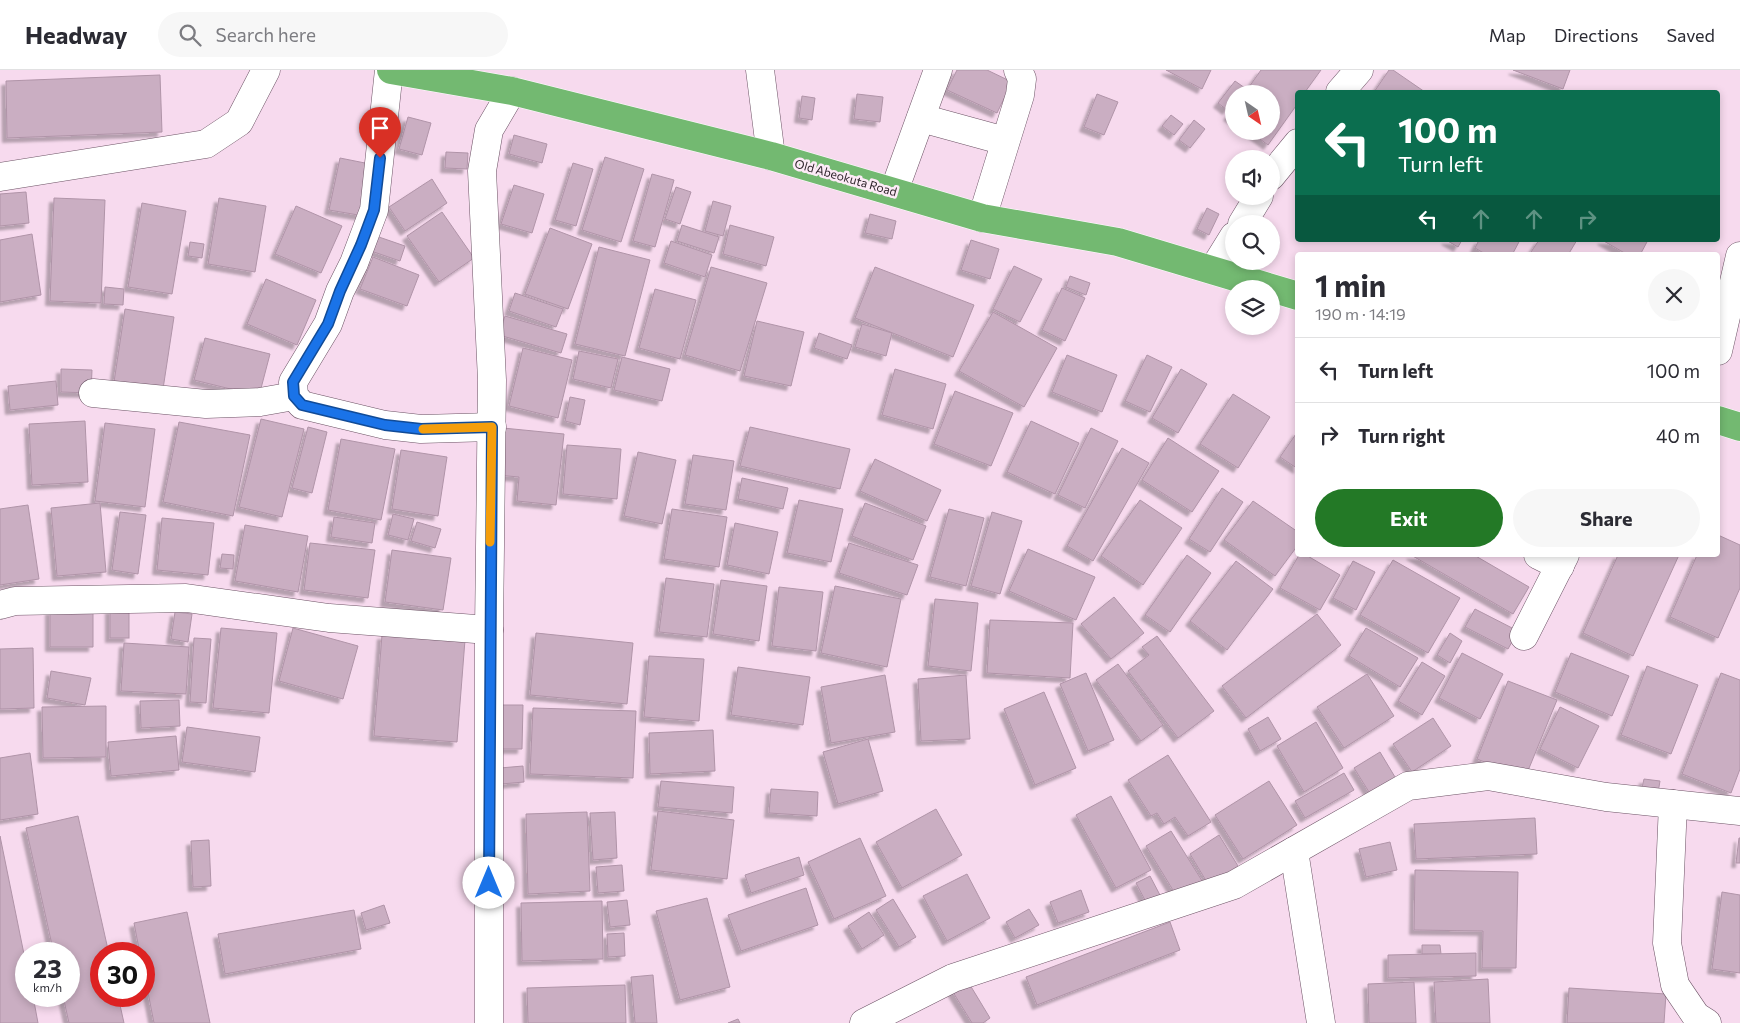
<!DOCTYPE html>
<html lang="en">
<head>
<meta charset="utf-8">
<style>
	:root { --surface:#fff; --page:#f7f7f7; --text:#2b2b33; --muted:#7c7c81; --line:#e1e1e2; --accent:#237926 }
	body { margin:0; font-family:Commissioner,sans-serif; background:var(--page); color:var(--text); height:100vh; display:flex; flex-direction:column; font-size:19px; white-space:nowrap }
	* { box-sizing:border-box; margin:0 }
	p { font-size:16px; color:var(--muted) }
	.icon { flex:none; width:28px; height:28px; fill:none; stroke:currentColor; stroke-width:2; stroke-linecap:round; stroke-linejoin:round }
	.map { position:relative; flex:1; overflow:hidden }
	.details { position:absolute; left:1295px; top:182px; width:425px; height:305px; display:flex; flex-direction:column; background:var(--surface); border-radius:5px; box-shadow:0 2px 8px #0003 }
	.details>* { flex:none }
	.top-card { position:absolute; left:1295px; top:20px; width:425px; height:152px; border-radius:5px; box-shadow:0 2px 8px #0003; background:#0b6e4f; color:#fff; overflow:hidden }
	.needle { width:32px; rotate:146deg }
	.buttons { position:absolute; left:1225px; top:15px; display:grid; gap:10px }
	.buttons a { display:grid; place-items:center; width:55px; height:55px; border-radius:50%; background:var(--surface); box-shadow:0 2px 8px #0003; font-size:25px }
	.speed { position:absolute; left:15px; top:872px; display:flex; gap:10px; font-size:25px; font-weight:700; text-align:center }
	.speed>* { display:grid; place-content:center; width:65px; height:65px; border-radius:50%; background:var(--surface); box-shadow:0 2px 8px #0003; line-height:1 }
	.speed small { font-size:12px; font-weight:400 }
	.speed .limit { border:8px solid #d22; background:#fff; color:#111 }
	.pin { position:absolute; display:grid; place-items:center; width:42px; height:42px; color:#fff; margin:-51px -21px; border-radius:50% 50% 50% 0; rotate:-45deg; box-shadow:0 0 5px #0007 }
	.pin .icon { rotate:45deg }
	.me { position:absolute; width:55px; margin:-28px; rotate:0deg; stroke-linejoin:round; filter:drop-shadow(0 0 4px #0008) }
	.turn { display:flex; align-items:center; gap:18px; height:105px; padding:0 20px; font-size:22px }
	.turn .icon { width:65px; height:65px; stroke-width:2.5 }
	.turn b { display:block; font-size:35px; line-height:42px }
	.lanes { display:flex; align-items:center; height:48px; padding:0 20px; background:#0003; justify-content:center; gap:25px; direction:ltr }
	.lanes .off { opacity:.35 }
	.round { display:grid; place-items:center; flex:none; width:52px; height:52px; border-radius:26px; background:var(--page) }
	.head { display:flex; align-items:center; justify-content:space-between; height:85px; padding:0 20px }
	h1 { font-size:30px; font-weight:700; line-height:38px }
	.cta { display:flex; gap:10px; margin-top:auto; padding:10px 20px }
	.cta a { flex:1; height:58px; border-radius:30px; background:var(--accent); color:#fff; font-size:20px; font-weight:700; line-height:58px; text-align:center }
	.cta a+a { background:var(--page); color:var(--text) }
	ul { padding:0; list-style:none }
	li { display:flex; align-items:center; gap:15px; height:65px; padding:0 20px; border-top:1px solid var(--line) }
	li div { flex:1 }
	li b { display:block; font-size:19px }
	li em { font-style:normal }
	header { display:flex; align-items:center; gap:30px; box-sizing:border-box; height:70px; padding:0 25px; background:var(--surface); border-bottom:1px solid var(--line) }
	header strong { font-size:24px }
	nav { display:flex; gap:28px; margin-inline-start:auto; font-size:18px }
	.search { width:350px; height:45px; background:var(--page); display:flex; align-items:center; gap:12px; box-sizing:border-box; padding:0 18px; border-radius:28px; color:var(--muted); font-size:19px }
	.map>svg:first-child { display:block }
</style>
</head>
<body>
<header>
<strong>Headway</strong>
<div class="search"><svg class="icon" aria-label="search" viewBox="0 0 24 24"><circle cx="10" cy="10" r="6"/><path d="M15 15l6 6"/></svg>Search here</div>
<nav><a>Map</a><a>Directions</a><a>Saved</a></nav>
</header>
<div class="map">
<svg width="1740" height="953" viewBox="0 0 1740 953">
	<defs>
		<filter id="shadow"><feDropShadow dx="-4.5" dy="4.5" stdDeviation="1" flood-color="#0004"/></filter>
	</defs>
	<rect width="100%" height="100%" fill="#f7daee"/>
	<g fill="#caaec2" stroke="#b094a8" filter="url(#shadow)">
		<polygon points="957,0 987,0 1012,12 997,43 947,20"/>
		<polygon points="1166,0 1211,0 1202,19"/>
		<polygon points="1261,0 1321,0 1305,22 1298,22 1298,33 1268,75 1249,61 1271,61 1271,24 1244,24"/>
		<polygon points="1389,0 1393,0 1425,22 1374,22"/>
		<polygon points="1513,0 1570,0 1563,19"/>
		<polygon points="160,5 162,62 7,68 6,11"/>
		<polygon points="1235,11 1245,18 1240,24 1234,24 1234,31 1227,40 1218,33"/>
		<polygon points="857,24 883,27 880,52 854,49"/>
		<polygon points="1097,24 1118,32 1104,65 1084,57"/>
		<polygon points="802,26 815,28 812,50 799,48"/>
		<polygon points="1234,38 1234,50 1228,46"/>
		<polygon points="1171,45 1183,54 1174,65 1162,56"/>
		<polygon points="408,47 431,53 422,85 399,79"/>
		<polygon points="1194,50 1205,59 1190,78 1179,70"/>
		<polygon points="514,65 547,74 542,93 509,84"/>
		<polygon points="446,82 468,83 467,99 445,98"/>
		<polygon points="605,87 644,99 621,172 582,160"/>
		<polygon points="340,88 375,95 364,146 329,140"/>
		<polygon points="573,93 593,99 576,156 555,150"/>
		<polygon points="652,104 674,110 655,177 633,171"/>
		<polygon points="432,109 447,133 405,161 389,137"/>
		<polygon points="514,115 544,124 532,163 501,154"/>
		<polygon points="676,117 691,122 680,154 665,149"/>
		<polygon points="26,122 29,153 0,156 0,124"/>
		<polygon points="54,128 105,130 101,233 50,231"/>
		<polygon points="219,128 266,136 255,202 208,194"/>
		<polygon points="713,131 731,136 723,166 705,161"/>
		<polygon points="142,133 186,141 172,224 128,217"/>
		<polygon points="296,136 342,156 321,203 275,184"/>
		<polygon points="1207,138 1219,144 1209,165 1197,159"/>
		<polygon points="442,142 474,188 439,212 407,166"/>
		<polygon points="870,144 896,151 892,169 865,163"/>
		<polygon points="682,155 719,167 714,183 677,171"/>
		<polygon points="730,155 774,167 766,196 723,184"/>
		<polygon points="550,158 592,174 568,239 525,224"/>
		<polygon points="32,164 41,225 0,232 0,170"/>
		<polygon points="376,166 405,176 400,191 371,181"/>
		<polygon points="971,170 999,179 990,209 961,200"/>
		<polygon points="1446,170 1462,170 1458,177"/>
		<polygon points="1479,170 1520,170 1512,185 1487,185 1475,178"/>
		<polygon points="1539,170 1577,170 1568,185 1529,185"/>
		<polygon points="1602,170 1648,170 1640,185 1628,185"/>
		<polygon points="671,171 712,185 705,207 664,193"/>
		<polygon points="190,172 204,174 202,188 188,186"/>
		<polygon points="599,177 650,190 625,286 575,274"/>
		<polygon points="373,187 419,205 407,236 360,219"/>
		<polygon points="1014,196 1042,209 1020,252 993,239"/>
		<polygon points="711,197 767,213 740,301 685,285"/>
		<polygon points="875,197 974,235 953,287 855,248"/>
		<polygon points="1070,206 1090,213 1086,225 1066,217"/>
		<polygon points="266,209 316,230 297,275 247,254"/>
		<polygon points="105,217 124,219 123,235 104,234"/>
		<polygon points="1062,218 1085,228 1065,271 1042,260"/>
		<polygon points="655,219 696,230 680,289 639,278"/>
		<polygon points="515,223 563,239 556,257 509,241"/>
		<polygon points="125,239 174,247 163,319 114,312"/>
		<polygon points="993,242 1057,278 1024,337 959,301"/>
		<polygon points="505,246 567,264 561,283 499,265"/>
		<polygon points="757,251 804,262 791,316 744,306"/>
		<polygon points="862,254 892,263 886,286 855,277"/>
		<polygon points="819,263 852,275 847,289 814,278"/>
		<polygon points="205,268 270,284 259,326 194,310"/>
		<polygon points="523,278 572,290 558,348 509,336"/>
		<polygon points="579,281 618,289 611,318 573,309"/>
		<polygon points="1067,285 1117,305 1102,342 1052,322"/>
		<polygon points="1147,285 1172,297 1150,342 1125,331"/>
		<polygon points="622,287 670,299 662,331 614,320"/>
		<polygon points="61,299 92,300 91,323 61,322"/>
		<polygon points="895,299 946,314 933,359 882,345"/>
		<polygon points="1181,299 1207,314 1178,363 1152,348"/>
		<polygon points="56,311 58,335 10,340 8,316"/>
		<polygon points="955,321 1013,343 991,396 934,374"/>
		<polygon points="1233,324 1270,347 1238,398 1200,374"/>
		<polygon points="570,327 585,330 580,355 565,351"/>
		<polygon points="261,349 304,359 282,447 239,437"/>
		<polygon points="85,351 88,412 32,415 29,354"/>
		<polygon points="1031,351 1079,373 1055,424 1007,402"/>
		<polygon points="179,352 250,365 233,446 163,432"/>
		<polygon points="105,353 155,359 145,437 95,431"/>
		<polygon points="308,357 327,362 312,423 292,418"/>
		<polygon points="750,357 850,379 840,419 740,396"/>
		<polygon points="503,358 564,364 556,435 517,431 519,407 497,405"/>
		<polygon points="1091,358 1118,371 1085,438 1058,425"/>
		<polygon points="1298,361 1298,399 1280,387"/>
		<polygon points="1168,368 1219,401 1192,442 1142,410"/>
		<polygon points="341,369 395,379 381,450 328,440"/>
		<polygon points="567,375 621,379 617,429 563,424"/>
		<polygon points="1122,378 1149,393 1093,491 1067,476"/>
		<polygon points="401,380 447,387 438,446 392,439"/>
		<polygon points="638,382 676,390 662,454 624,446"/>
		<polygon points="693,385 734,391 726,440 685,434"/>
		<polygon points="875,389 941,420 927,451 860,421"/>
		<polygon points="742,408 788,418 783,439 738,429"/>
		<polygon points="1222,418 1243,432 1210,482 1189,469"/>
		<polygon points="799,430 843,439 831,492 787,483"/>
		<polygon points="1140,430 1182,458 1143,515 1101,486"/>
		<polygon points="1253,431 1298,462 1298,475 1275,506 1224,470"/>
		<polygon points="100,433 106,502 57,506 51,438"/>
		<polygon points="865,433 926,456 913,490 852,466"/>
		<polygon points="28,435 39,509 0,515 0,439"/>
		<polygon points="672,439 727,447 719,497 664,489"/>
		<polygon points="949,439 984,448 966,516 930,507"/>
		<polygon points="120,442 146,445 138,504 112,500"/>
		<polygon points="992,442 1022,451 1000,524 971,516"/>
		<polygon points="393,444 414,449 408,470 388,465"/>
		<polygon points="334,447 375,453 372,473 331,467"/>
		<polygon points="162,448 214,453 208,505 157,500"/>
		<polygon points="417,452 441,459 435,478 411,471"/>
		<polygon points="735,453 778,462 769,504 727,495"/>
		<polygon points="245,455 308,466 298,522 235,511"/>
		<polygon points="1718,465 1740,475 1740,518 1718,568 1670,547 1697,485 1718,485"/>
		<polygon points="310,473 375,480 368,528 304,520"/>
		<polygon points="849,473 918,495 907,525 839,503"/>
		<polygon points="1028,479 1095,507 1076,550 1009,521"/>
		<polygon points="392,480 451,488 443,540 385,532"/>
		<polygon points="222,484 234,485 233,499 220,498"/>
		<polygon points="1187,485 1211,503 1170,562 1145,545"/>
		<polygon points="1299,485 1306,485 1340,505 1320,540 1280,518"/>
		<polygon points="1411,485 1474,485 1529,517 1513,544"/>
		<polygon points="1618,485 1679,485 1633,586 1583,563"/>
		<polygon points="1393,490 1460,528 1428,583 1360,545"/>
		<polygon points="1236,491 1273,519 1227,580 1190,551"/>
		<polygon points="1353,491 1375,502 1356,540 1333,528"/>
		<polygon points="666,508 714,514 707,567 659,562"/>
		<polygon points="721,510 767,516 759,571 713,564"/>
		<polygon points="835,516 901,529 887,597 821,583"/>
		<polygon points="779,517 823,522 816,581 772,576"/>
		<polygon points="1114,527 1144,563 1111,589 1081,554"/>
		<polygon points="935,529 978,533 971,601 928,596"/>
		<rect x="110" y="539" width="19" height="29"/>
		<polygon points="1475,539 1518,561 1508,579 1465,557"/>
		<polygon points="50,540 93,541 93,577 50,577"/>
		<polygon points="175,542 192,544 188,572 171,569"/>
		<polygon points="1317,544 1341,575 1246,648 1222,616"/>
		<polygon points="990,550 1073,553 1070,608 987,603"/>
		<polygon points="221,558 277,563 269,643 213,638"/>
		<polygon points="293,558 358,576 343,629 279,611"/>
		<polygon points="1366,558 1418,588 1400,617 1349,586"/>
		<polygon points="536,563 633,573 627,634 530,625"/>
		<polygon points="1450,563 1462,571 1450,593 1437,585"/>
		<polygon points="382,565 465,570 457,672 374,666"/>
		<polygon points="1157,566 1214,641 1178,668 1128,601 1149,585 1142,577"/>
		<polygon points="194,568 211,569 206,633 190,632"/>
		<polygon points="124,573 189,577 186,624 121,621"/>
		<polygon points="33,578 34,638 0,639 0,579"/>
		<polygon points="1462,583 1503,604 1480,649 1439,628"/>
		<polygon points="1571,583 1629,606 1612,646 1555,622"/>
		<polygon points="649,586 704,589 699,651 644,647"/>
		<polygon points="1422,592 1445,606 1422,645 1398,631"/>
		<polygon points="1118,594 1163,655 1141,671 1096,610"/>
		<polygon points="1647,596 1698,615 1671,684 1621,665"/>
		<polygon points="738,597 810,607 803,655 731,645"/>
		<polygon points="51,601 91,608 85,635 47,628"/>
		<polygon points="1086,603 1114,670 1088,681 1060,614"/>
		<polygon points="1721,603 1740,610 1740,699 1731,723 1682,704"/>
		<polygon points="1367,604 1394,646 1344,678 1317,637"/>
		<polygon points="885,605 895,662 831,673 821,617"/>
		<polygon points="966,605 970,669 921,671 918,609"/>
		<polygon points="1508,611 1557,630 1525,708 1477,689"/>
		<polygon points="1044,622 1076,698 1035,715 1004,639"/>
		<polygon points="179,630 180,656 141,658 140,631"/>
		<polygon points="501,635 523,635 522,679 501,679"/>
		<polygon points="106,636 106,687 43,688 42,637"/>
		<polygon points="1560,637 1599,656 1578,698 1540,679"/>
		<polygon points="533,638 636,641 633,708 530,704"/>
		<polygon points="1268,647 1281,669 1260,681 1248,659"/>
		<polygon points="1433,648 1451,676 1412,702 1393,674"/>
		<polygon points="1316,652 1343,698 1304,722 1277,676"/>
		<polygon points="187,657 260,667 255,702 182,692"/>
		<polygon points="713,660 715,701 650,704 649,663"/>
		<polygon points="176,666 179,700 111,706 108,672"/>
		<polygon points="868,669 883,721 838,734 823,682"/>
		<polygon points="1380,682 1395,707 1369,722 1354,698"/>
		<polygon points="30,683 38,744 0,750 0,688"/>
		<polygon points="1168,685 1211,752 1188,766 1175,747 1164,754 1157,743 1151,746 1128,710"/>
		<polygon points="523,696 524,712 501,714 500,698"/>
		<polygon points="1344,703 1354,720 1305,748 1295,731"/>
		<polygon points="1644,709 1660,711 1657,729 1640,726"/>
		<polygon points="661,711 734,717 732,743 658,737"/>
		<polygon points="1269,711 1297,755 1243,789 1215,745"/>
		<polygon points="771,719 818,722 817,746 769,743"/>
		<polygon points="1111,726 1151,800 1116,818 1076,745"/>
		<polygon points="936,739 962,785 902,818 876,772"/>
		<polygon points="658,741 734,750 727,809 651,800"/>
		<polygon points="587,742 590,821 528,824 526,744"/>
		<polygon points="615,742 617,788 593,790 590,743"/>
		<polygon points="78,746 109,884 101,884 101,926 118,926 124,953 69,953 63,926 69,926 69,884 54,884 26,758"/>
		<polygon points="1535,748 1537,784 1416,789 1414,754"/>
		<polygon points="1171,761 1204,814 1179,830 1146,776"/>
		<polygon points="1219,765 1238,796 1208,814 1190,784"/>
		<polygon points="0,766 26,894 26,926 33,926 38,953 0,953"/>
		<polygon points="860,768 886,826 834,849 808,792"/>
		<polygon points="1739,768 1740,768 1740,793 1736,793"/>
		<polygon points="209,770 211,816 193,817 191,771"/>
		<polygon points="1390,772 1397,800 1366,807 1359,779"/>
		<polygon points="799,787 804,805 751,823 745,805"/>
		<polygon points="622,795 624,821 598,823 596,797"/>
		<polygon points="1415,800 1518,802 1516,898 1482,898 1483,861 1414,860"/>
		<polygon points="967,804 990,848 947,871 923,826"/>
		<polygon points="1150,806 1161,827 1147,834 1136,813"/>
		<polygon points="806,818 818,855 741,881 728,845"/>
		<polygon points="1081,820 1089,842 1058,853 1050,832"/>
		<polygon points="1722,822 1740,825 1740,903 1712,899"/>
		<polygon points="707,828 730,917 680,930 656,841"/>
		<polygon points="893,829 916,867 899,877 876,840"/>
		<polygon points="627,830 630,855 610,857 607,832"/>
		<polygon points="602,831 603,889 522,891 521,833"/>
		<polygon points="384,835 390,853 366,860 361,843"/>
		<polygon points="1029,839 1039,855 1015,868 1006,852"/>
		<polygon points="354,840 361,879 225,904 218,864"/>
		<polygon points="187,842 210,953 154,953 144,902 144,884 140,884 134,853"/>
		<polygon points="869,842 884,865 862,879 848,856"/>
		<polygon points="1170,852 1180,880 1037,935 1026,907"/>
		<polygon points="624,863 625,886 608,887 607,864"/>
		<polygon points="1422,875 1440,875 1441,884 1422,884"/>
		<polygon points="1476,883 1476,906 1388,908 1388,885"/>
		<polygon points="653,905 657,953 635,953 631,907"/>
		<polygon points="1488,909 1490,953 1436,953 1434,912"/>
		<polygon points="967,910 990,948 983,953 972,953 951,919"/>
		<polygon points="1414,912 1416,953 1369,953 1368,914"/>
		<polygon points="625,915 626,953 528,953 527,918"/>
		<polygon points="1569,918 1666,924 1664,953 1567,953"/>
		<polygon points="738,949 740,953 728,953"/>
	</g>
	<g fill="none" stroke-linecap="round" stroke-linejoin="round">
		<g stroke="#6c5365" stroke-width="29">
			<g id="minor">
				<polyline points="389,0 374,140 354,193 340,221 328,254 293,312 294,326 302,335 385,355 421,359 492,357"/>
				<polyline points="760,0 771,86"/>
				<polyline points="1340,22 1359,0"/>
				<polyline points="921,48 1005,71"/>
				<polyline points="1271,106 1298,73"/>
				<polyline points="0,107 206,74 239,52 266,0"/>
				<polyline points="894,121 938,0"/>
				<polyline points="982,148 1020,25 1022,9 1018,0"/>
				<polyline points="1242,154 1259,126"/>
				<polyline points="1213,200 1234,166"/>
				<polyline points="1718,281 1740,186"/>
				<polyline points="93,323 206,334 260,332 294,326"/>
				<polyline points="1538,485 1560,496"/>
				<polyline points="0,535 15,531 186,528 329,548 489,560"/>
				<polyline points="1524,566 1565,485"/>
				<polyline points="1673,734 1667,873 1675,915 1696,946 1707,953"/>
				<polyline points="1294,781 1321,953"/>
				<polyline points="489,953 489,560 492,310 482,101 489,60 512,21"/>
				<polyline points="864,953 953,908 1234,815 1408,716 1488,706 1606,727 1740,741"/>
			</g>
		</g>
		<g stroke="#fff" stroke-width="29">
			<g id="highway">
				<polyline points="391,0 512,21 771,86 982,148 1118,172 1298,226"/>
				<polyline points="1718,350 1740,357"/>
			</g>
		</g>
		<use href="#minor" stroke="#fff" stroke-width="28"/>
		<use href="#highway" stroke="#73b971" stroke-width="28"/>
	</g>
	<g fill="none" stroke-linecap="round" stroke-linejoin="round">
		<g stroke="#114b97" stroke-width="12">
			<polyline id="route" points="380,88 374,140 361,175 340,221 328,254 293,312 294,326 302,335 385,355 421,359 492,357 489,813"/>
		</g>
		<use href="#route" stroke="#1a73e8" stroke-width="9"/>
		<polyline stroke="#f59e0b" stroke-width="9" points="423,359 492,357 490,472"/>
	</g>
	<g text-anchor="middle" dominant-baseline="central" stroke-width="5" stroke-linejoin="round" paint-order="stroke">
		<g font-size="12" fill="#2f252c" stroke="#fdebf7">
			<text transform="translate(846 107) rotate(16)">Old Abeokuta Road</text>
		</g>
	</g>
</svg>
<div class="buttons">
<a><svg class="needle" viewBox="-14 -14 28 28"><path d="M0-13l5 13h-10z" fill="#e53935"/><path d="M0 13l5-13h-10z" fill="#7c7c81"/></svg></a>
<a><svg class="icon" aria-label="sound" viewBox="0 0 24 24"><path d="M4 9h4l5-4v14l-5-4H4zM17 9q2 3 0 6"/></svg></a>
<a><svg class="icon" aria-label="search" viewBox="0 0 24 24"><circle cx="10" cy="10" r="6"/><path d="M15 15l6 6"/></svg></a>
<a><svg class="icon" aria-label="layers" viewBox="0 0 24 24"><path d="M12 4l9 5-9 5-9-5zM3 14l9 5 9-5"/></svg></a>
</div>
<div class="speed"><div>23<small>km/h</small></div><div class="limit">30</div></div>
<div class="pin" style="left:380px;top:88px;background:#d93025"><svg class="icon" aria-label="arrive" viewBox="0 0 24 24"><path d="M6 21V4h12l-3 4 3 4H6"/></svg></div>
<svg class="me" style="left:489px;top:813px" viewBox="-20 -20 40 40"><circle r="19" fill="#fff"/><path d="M0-13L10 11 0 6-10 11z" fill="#1a73e8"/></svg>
<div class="top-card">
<div class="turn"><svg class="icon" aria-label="left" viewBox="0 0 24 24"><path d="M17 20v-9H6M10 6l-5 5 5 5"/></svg><div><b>100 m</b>Turn left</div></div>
<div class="lanes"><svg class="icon" aria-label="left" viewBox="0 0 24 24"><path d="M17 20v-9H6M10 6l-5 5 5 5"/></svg><svg class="icon off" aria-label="ahead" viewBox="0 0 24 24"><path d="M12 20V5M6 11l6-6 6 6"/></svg><svg class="icon off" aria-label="ahead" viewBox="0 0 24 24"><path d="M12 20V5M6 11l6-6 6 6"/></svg><svg class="icon off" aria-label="right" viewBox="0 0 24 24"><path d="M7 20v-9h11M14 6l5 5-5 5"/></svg></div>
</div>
<section class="details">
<div class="head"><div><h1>1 min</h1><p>190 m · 14:19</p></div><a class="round"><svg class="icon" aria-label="close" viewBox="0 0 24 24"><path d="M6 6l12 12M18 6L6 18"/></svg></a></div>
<ul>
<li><svg class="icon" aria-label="left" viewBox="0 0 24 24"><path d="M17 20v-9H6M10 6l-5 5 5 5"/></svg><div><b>Turn left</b></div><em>100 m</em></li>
<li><svg class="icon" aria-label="right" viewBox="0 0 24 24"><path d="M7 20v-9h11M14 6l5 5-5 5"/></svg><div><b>Turn right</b></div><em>40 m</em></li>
</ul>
<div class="cta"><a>Exit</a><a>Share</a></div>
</section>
</div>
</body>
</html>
